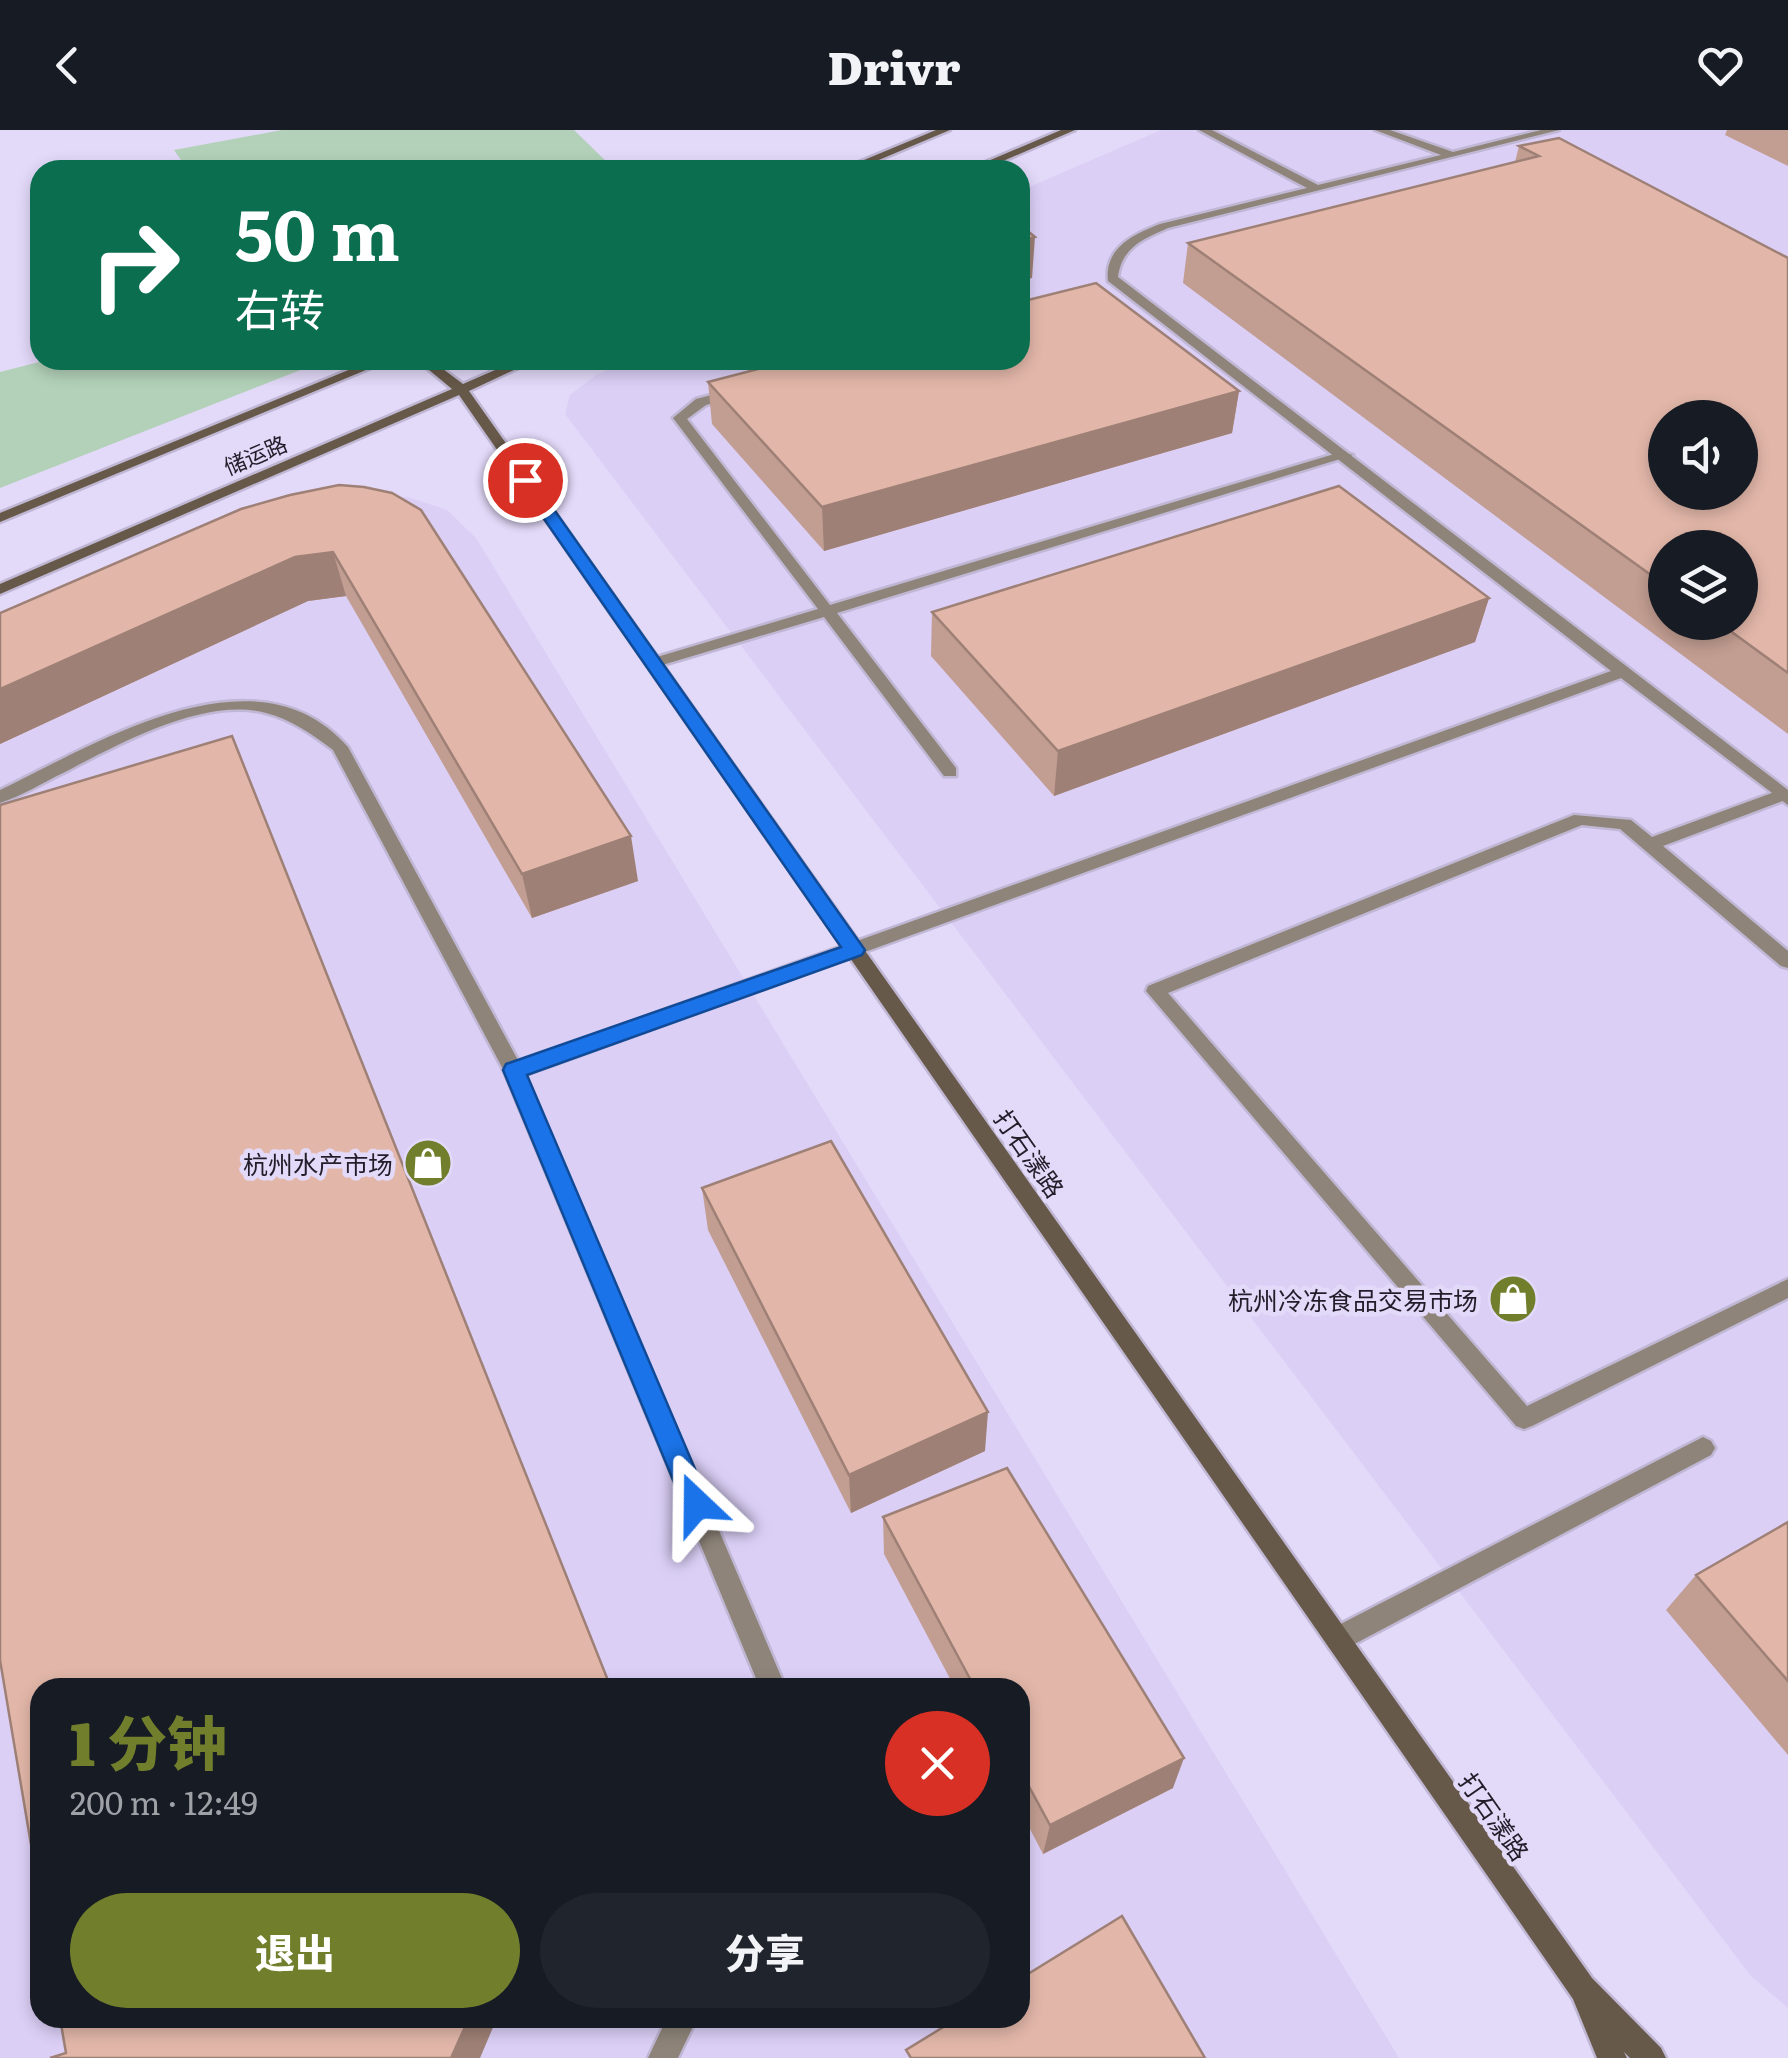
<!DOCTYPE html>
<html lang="zh">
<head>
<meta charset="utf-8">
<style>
	:root { --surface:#171b24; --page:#20242c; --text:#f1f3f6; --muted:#9ea1a6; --accent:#717f2d }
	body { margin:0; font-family:Literata,"Noto Sans SC",serif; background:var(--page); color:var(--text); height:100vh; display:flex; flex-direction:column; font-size:38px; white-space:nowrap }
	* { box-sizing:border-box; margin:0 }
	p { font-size:32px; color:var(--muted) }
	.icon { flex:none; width:55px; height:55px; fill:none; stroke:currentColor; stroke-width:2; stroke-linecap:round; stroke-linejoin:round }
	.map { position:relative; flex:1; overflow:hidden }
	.panel { position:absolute; left:30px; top:1548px; width:1000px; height:350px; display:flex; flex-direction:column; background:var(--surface); border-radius:30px; box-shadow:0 5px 15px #0003 }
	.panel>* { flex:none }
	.banner { position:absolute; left:30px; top:30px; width:1000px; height:210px; border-radius:30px; box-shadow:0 5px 15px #0003; background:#0b6e4f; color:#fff; overflow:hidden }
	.tools { position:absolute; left:1648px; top:270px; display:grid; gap:20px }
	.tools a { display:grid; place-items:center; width:110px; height:110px; border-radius:50%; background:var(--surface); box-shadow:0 5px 15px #0003; font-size:50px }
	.pin { position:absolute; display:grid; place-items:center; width:85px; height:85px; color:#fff; margin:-42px; border:5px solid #fff; border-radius:50%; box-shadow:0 2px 10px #0007 }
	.me { position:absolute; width:110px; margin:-55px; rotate:337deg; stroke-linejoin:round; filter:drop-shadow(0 0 8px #0008) }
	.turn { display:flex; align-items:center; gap:35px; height:210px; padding:0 40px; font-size:45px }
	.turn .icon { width:130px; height:130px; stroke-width:2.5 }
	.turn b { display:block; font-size:70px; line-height:85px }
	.round { display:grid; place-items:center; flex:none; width:105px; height:105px; border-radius:52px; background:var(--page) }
	.overview { display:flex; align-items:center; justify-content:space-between; height:170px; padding:0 40px }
	h1 { font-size:60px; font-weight:800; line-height:75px; color:var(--accent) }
	.cta { display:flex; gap:20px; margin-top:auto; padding:20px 40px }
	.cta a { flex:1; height:115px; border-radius:60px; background:var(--accent); color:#fff; font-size:40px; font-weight:800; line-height:115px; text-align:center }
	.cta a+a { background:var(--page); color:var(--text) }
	header { display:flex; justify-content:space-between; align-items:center; height:130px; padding:0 40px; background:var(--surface); font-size:45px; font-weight:800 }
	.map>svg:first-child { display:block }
</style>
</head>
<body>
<header><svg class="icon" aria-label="back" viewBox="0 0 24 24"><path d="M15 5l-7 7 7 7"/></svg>Drivr<svg class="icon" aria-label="heart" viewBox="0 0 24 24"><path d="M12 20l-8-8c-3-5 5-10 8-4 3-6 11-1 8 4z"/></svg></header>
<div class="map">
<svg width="1788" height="1928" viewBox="0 0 1788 1928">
	<rect width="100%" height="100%" fill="#e3d9f9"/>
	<g fill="#dbcff6" fill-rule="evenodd">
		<path d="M1161,0H1788V1878L1751,1846L565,284L570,265L596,245L630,230H1020V61ZM1665,288H1740V362H1665ZM1665,418H1740V492H1665Z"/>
		<path d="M358,367H408L447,380L476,408L1399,1928H0V508ZM40,1558H1020V1888H40Z"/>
	</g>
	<g fill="#b3d1b9">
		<polygon points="282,0 574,0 615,40 188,40 174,20"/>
		<polygon points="47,230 326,230 0,358 0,242"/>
	</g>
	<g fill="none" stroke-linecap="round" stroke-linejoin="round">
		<g stroke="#c0b7d4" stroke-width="5">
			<g id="lane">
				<polygon points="735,259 742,263 740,266 706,275 687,289 830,475 1341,322 1353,325 837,483 956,638 956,646 944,646 824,487 659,536 653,538 645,533 647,530 818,479 673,288 696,269"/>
				<polygon points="1783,659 1788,661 1788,669 1663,716 1788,821 1788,838 1781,836 1620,699 1582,695 1168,863 1527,1276 1788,1149 1788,1168 1532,1296 1524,1299 1516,1296 1146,861 1148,856 1574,685 1631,690 1652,707"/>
				<polygon points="1703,1307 1711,1311 1715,1318 1711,1325 1347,1518 1338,1521 1329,1518 1325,1509 1329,1500"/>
			</g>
		</g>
		<g stroke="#c0b7d4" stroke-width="5">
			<g id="street">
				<path d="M1199,0H1212L1318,55L1441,25L1375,0H1390L1453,22L1541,0H1559L1168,98C1143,109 1122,117 1118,147L1788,660V675L1621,548L525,945L786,1558H760L504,941L333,620C313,605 291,589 266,583C204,566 117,615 63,643C42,653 22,666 0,673V660C96,614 256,512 348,617L519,932L1611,541L1108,151C1104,118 1134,104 1160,94L1307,58Z"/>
				<polygon points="667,1888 697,1888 678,1928 648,1928"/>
			</g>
		</g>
		<g stroke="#c0b7d4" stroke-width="5">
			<g id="secondary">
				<polygon points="936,0 950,0 855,40 840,40"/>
				<polygon points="1061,0 1075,0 982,40 967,40"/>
				<polygon points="373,230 390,230 0,392 0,383"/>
				<polygon points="417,230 431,230 463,254 518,230 535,230 469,261 1592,1848 1661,1918 1666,1928 1630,1928 1624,1922 1627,1928 1597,1928 1573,1869 459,265 0,464 0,454 452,259"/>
			</g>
		</g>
		<use href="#lane" fill="#8e8479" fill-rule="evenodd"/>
		<use href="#street" fill="#8e8479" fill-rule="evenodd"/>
		<use href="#secondary" fill="#675949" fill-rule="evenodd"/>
	</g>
	<g fill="#c29d91" fill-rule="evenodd">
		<polygon points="1727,0 1788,0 1788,36 1725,5"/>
		<path d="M1519,16L1788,128V604L1183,153L1188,113L1515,32ZM1665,418L1740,492H1665Z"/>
		<polygon points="708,252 1239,261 1232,303 824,421 712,294"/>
		<polygon points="290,365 638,751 532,788 346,466 308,471 0,614 0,483"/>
		<polygon points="1489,468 1475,512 1054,666 931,526 932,482"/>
		<polygon points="702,1058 985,1321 851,1383 708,1100"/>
		<polygon points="883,1387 1173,1658 1043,1724 1020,1680 1020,1558 955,1558 884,1424"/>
		<polygon points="1788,1392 1788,1625 1666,1480 1696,1445"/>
	</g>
	<g fill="#9e8076">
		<polygon points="1035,107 1032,148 1020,151 1020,111"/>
		<polygon points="1239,261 1232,303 824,421 822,377"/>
		<polygon points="333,422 346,466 308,471 0,614 0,559 295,427"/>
		<polygon points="1489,468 1475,512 1054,666 1058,621"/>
		<polygon points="631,706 638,751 532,788 522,744"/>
		<polygon points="988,1282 985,1321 851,1383 849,1345"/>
		<polygon points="1184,1628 1173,1658 1043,1724 1050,1695"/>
		<polygon points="469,1888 497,1888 480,1928 451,1928"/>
	</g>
	<g fill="#e2b7a9" stroke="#9e8076" stroke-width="2.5" fill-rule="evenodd">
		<path d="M1559,8L1788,128V543L1718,492H1740V418H1665V455L1188,113L1539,26L1519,16ZM1665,288H1740V362H1665Z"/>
		<polygon points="1020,95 1035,107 1020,111"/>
		<polygon points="1096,153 1239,261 822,377 708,252 793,230 1020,230 1020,172"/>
		<polygon points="339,355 364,357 392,363 421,380 631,706 522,744 333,422 295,427 0,559 0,483 241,379 290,365"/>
		<polygon points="1339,356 1489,468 1058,621 932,482"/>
		<polygon points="232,606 611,1558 40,1558 40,1768 0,1530 0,675"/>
		<polygon points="831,1011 988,1282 849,1345 702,1058"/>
		<polygon points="1007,1338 1184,1628 1050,1695 1020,1640 1020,1558 975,1558 883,1387"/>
		<polygon points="1788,1392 1788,1551 1696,1445"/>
		<polygon points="1122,1786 1205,1928 911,1928 906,1920 958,1888 1020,1888 1020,1849"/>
		<polygon points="60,1888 469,1888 451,1928 50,1928 66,1923"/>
	</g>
	<polygon fill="#1a73e8" stroke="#114b97" stroke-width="2.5" points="519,347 531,347 865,820 862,825 527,945 710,1374 706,1383 697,1386 687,1383 683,1374 503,940 506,934 841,817 517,350"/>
	<defs>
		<g id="shop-disc" transform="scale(2.5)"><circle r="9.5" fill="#717f2d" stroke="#e3d9f9"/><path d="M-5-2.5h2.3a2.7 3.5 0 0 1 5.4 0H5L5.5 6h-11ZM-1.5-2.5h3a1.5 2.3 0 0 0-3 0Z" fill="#fff"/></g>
	</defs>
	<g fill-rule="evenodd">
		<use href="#shop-disc" x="428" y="1033"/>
		<use href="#shop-disc" x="1513" y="1169"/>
	</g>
	<g text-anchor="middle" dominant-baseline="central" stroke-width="9" stroke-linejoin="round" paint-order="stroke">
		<g font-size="22" fill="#211d29" stroke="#e3d9f9">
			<text transform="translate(255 324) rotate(-23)">储运路</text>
		</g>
		<g font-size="25" fill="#211d29" stroke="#e3d9f9">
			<text transform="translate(1030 1023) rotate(55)">打石漾路</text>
			<text transform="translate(1495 1686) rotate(55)">打石漾路</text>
		</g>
		<g font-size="25" fill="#211d29" stroke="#e3d9f9" text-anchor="end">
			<text x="393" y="1033">杭州水产市场</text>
			<text x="1478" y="1169">杭州冷冻食品交易市场</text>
		</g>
	</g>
</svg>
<div class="tools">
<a><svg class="icon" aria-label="sound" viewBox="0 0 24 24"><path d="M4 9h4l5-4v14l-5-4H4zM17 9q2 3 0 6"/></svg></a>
<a><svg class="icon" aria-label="layers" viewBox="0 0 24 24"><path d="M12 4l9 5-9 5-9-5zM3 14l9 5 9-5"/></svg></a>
</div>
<div class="pin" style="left:525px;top:350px;background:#d93025"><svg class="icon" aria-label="arrive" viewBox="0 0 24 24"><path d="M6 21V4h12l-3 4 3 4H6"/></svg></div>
<svg class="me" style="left:697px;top:1374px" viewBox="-20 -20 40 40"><path d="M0-17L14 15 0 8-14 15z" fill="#1a73e8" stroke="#fff" stroke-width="4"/></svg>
<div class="banner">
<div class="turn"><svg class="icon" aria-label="right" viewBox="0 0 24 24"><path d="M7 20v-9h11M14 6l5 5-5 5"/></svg><div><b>50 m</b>右转</div></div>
</div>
<section class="panel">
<div class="overview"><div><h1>1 分钟</h1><p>200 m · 12:49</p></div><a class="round" style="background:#d93025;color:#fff"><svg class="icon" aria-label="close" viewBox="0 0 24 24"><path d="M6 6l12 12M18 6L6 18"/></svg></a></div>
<div class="cta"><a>退出</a><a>分享</a></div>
</section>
</div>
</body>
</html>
